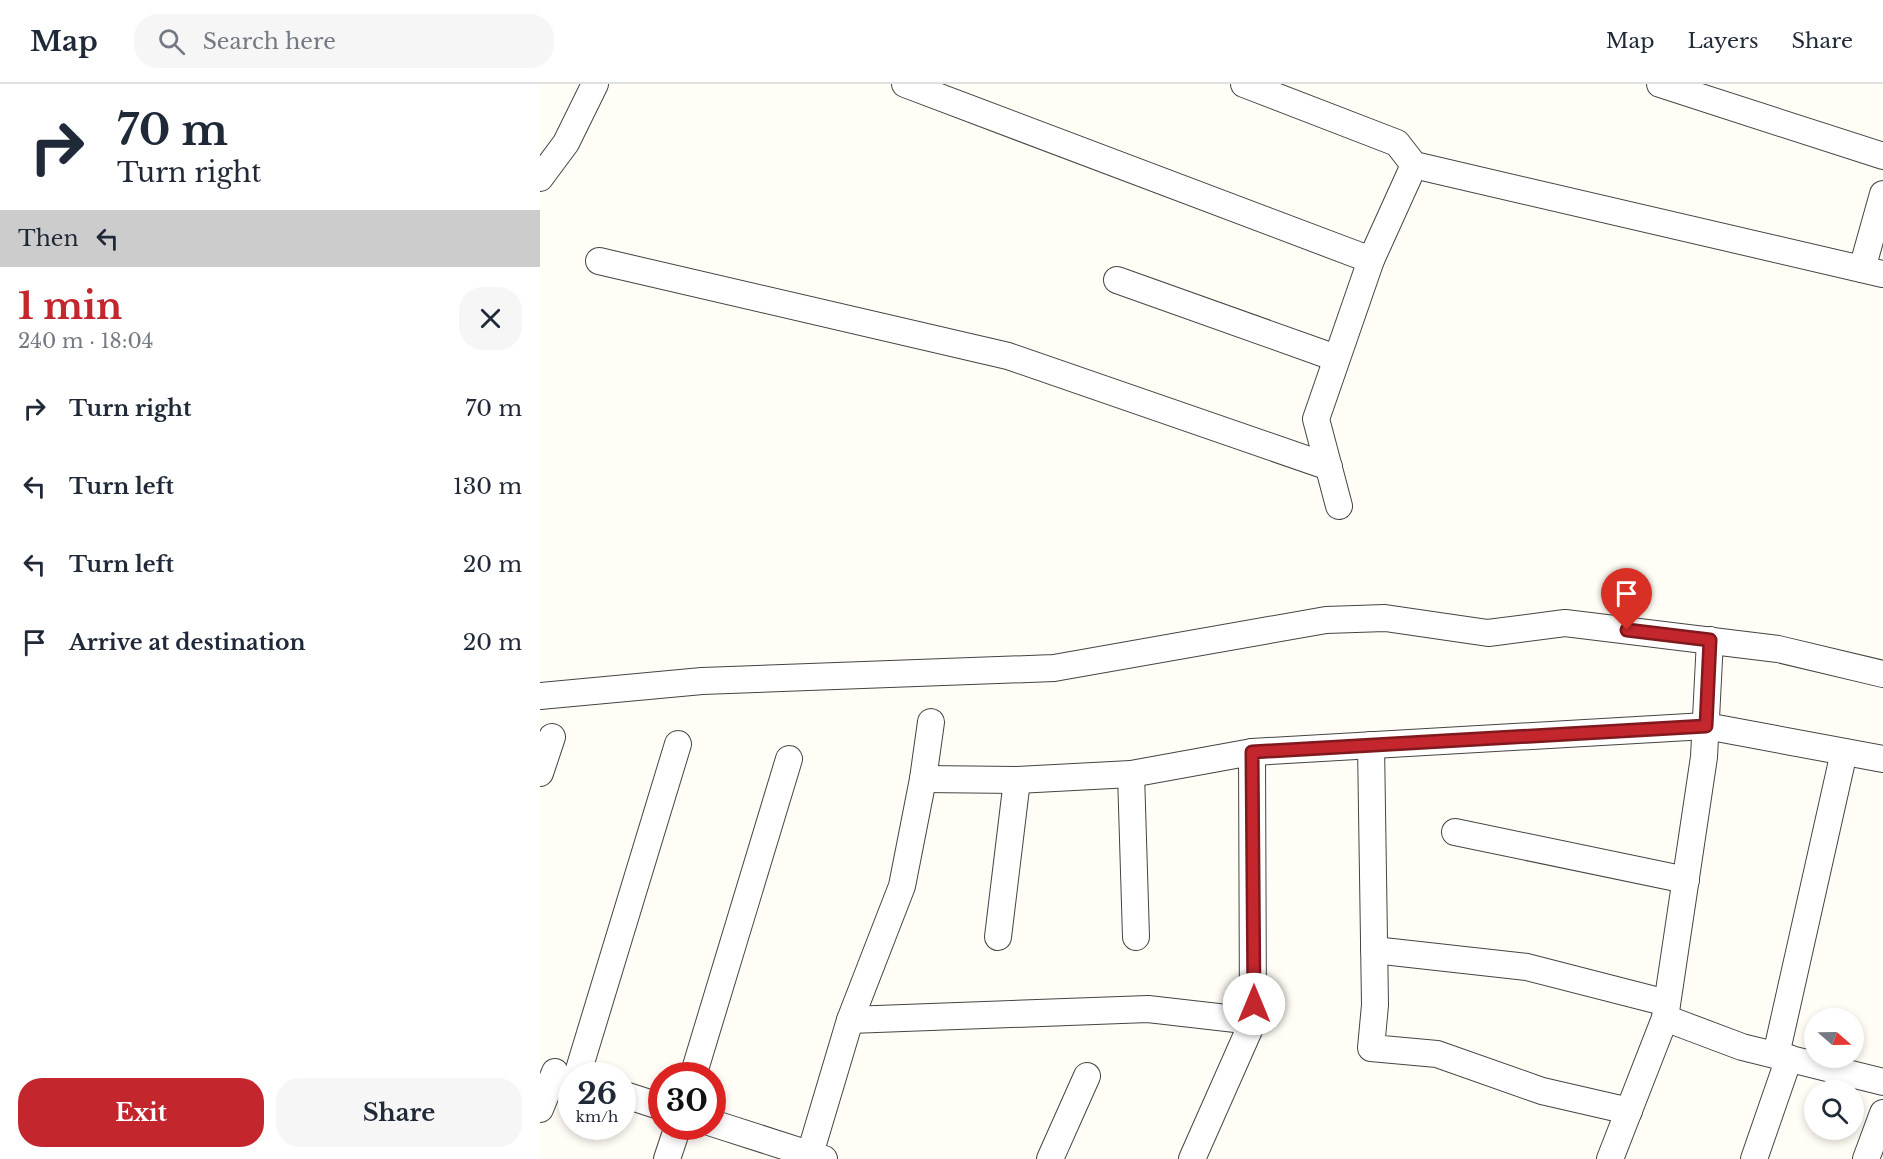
<!DOCTYPE html>
<html lang="en">
<head>
<meta charset="utf-8">
<style>
	:root { --surface:#fff; --page:#f6f6f7; --text:#1f2937; --muted:#747a83; --line:#e0e1e3; --accent:#c4262e }
	body { margin:0; font-family:"Libre Baskerville",serif; background:var(--page); color:var(--text); height:100vh; display:flex; flex-direction:column; font-size:22px; white-space:nowrap }
	* { box-sizing:border-box; margin:0 }
	p { font-size:20px; color:var(--muted) }
	.icon { flex:none; width:33px; height:33px; fill:none; stroke:currentColor; stroke-width:2; stroke-linecap:round; stroke-linejoin:round }
	.map { position:relative; flex:1; overflow:hidden }
	.drawer { display:flex; flex-direction:column; background:var(--surface); width:540px }
	.drawer>* { flex:none }
	.hud { background:#fff; color:var(--text); overflow:hidden }
	.needle { width:39px; rotate:110deg }
	.fabs { position:absolute; left:1264px; top:924px; display:grid; gap:12px }
	.fabs a { display:grid; place-items:center; width:60px; height:60px; border-radius:50%; background:var(--surface); box-shadow:0 3px 9px #0003; font-size:30px }
	.speed { position:absolute; left:18px; top:978px; display:flex; gap:12px; font-size:30px; font-weight:700; text-align:center }
	.speed>* { display:grid; place-content:center; width:78px; height:78px; border-radius:50%; background:var(--surface); box-shadow:0 3px 9px #0003; line-height:1 }
	.speed small { font-size:15px; font-weight:400 }
	.speed .limit { border:9px solid #d22; background:#fff; color:#111 }
	.pin { position:absolute; display:grid; place-items:center; width:51px; height:51px; color:#fff; margin:-62px -26px; border-radius:50% 50% 50% 0; rotate:-45deg; box-shadow:0 0 6px #0007 }
	.pin .icon { rotate:45deg }
	.me { position:absolute; width:66px; margin:-33px; rotate:0deg; stroke-linejoin:round; filter:drop-shadow(0 0 4px #0008) }
	.turn { display:flex; align-items:center; gap:21px; height:126px; padding:0 18px; font-size:27px }
	.turn .icon { width:78px; height:78px; stroke-width:2.5 }
	.turn b { display:block; font-size:42px; line-height:51px }
	.then { display:flex; align-items:center; height:57px; padding:0 18px; background:#0003; gap:12px; font-size:22px }
	.round { display:grid; place-items:center; flex:none; width:63px; height:63px; border-radius:24px; background:var(--page) }
	.head { display:flex; align-items:center; justify-content:space-between; height:102px; padding:0 18px }
	h1 { font-size:36px; font-weight:700; line-height:45px; color:var(--accent) }
	.action { display:flex; gap:12px; margin-top:auto; padding:12px 18px }
	.action a { flex:1; height:69px; border-radius:24px; background:var(--accent); color:#fff; font-size:24px; font-weight:700; line-height:69px; text-align:center }
	.action a+a { background:var(--page); color:var(--text) }
	ul { padding:0; list-style:none }
	li { display:flex; align-items:center; gap:18px; height:78px; padding:0 18px }
	li div { flex:1 }
	li b { display:block; font-size:22px }
	li em { font-style:normal }
	header { display:flex; align-items:center; gap:36px; box-sizing:border-box; height:84px; padding:0 30px; background:var(--surface); border-bottom:2px solid var(--line) }
	header strong { font-size:28px }
	nav { display:flex; gap:33px; margin-inline-start:auto; font-size:21px }
	.search { width:420px; height:54px; background:var(--page); display:flex; align-items:center; gap:15px; box-sizing:border-box; padding:0 21px; border-radius:24px; color:var(--muted); font-size:22px }
	main { display:flex; flex:1; min-height:0 }
	.map>svg:first-child { display:block }
</style>
</head>
<body>
<header>
<strong>Map</strong>
<div class="search"><svg class="icon" aria-label="search" viewBox="0 0 24 24"><circle cx="10" cy="10" r="6"/><path d="M15 15l6 6"/></svg>Search here</div>
<nav><a>Map</a><a>Layers</a><a>Share</a></nav>
</header>
<main>
<section class="drawer">
<div class="hud">
<div class="turn"><svg class="icon" aria-label="right" viewBox="0 0 24 24"><path d="M7 20v-9h11M14 6l5 5-5 5"/></svg><div><b>70 m</b>Turn right</div></div>
<div class="then">Then<svg class="icon" aria-label="left" viewBox="0 0 24 24"><path d="M17 20v-9H6M10 6l-5 5 5 5"/></svg></div>
</div>
<div class="head"><div><h1>1 min</h1><p>240 m · 18:04</p></div><a class="round"><svg class="icon" aria-label="close" viewBox="0 0 24 24"><path d="M6 6l12 12M18 6L6 18"/></svg></a></div>
<ul>
<li><svg class="icon" aria-label="right" viewBox="0 0 24 24"><path d="M7 20v-9h11M14 6l5 5-5 5"/></svg><div><b>Turn right</b></div><em>70 m</em></li>
<li><svg class="icon" aria-label="left" viewBox="0 0 24 24"><path d="M17 20v-9H6M10 6l-5 5 5 5"/></svg><div><b>Turn left</b></div><em>130 m</em></li>
<li><svg class="icon" aria-label="left" viewBox="0 0 24 24"><path d="M17 20v-9H6M10 6l-5 5 5 5"/></svg><div><b>Turn left</b></div><em>20 m</em></li>
<li><svg class="icon" aria-label="arrive" viewBox="0 0 24 24"><path d="M6 21V4h12l-3 4 3 4H6"/></svg><div><b>Arrive at destination</b></div><em>20 m</em></li>
</ul>
<div class="action"><a>Exit</a><a>Share</a></div>
</section>
<div class="map">
<svg width="1343" height="1075" viewBox="0 0 1343 1075">
	<rect width="100%" height="100%" fill="#fffdf5"/>
	<g fill="none" stroke-linecap="round" stroke-linejoin="round">
		<g stroke="#444" stroke-width="28">
			<g id="minor">
				<polyline points="365,0 831,176 776,335 799,422"/>
				<polyline points="704,0 857,59 874,81 1343,190"/>
				<polyline points="1120,0 1343,72"/>
				<polyline points="0,94 26,59 55,0"/>
				<polyline points="831,176 874,81"/>
				<polyline points="59,177 468,272 789,383"/>
				<polyline points="1322,185 1343,110"/>
				<polyline points="577,196 796,274"/>
				<polyline points="0,612 162,597 514,584 786,536 845,534 948,549 1025,539 1238,565 1343,590"/>
				<polyline points="831,661 835,921 831,964 897,970 1002,1007 1089,1027"/>
				<polyline points="0,689 12,653"/>
				<polyline points="591,690 596,853"/>
				<polyline points="383,695 477,696 591,690 712,668 1166,642 1343,675"/>
				<polyline points="915,748 1146,796"/>
				<polyline points="458,853 477,696"/>
				<polyline points="834,866 987,883 1127,919"/>
				<polyline points="1125,934 1202,963 1343,998"/>
				<polyline points="310,936 608,925 713,937 712,668"/>
				<polyline points="1236,971 1304,668"/>
				<polyline points="37,992 138,660"/>
				<polyline points="153,992 249,675"/>
				<polyline points="82,1010 122,1023"/>
				<polyline points="0,1025 15,988"/>
				<polyline points="172,1039 284,1075"/>
				<polyline points="270,1070 310,936 362,802 383,695 391,638"/>
				<polyline points="127,1075 138,1042"/>
				<polyline points="510,1075 547,992"/>
				<polyline points="652,1075 713,937"/>
				<polyline points="1070,1075 1125,934 1164,673 1170,556"/>
				<polyline points="1214,1075 1249,974"/>
				<polyline points="1326,1075 1343,1029"/>
			</g>
		</g>
		<use href="#minor" stroke="#fff" stroke-width="26"/>
	</g>
	<g fill="none" stroke-linecap="round" stroke-linejoin="round">
		<g stroke="#7f191e" stroke-width="15">
			<polyline id="route" points="714,920 712,668 1166,642 1170,556 1087,546"/>
		</g>
		<use href="#route" stroke="#c4262e" stroke-width="10"/>
	</g>
</svg>
<div class="fabs">
<a><svg class="needle" viewBox="-14 -14 28 28"><path d="M0-13l5 13h-10z" fill="#e53935"/><path d="M0 13l5-13h-10z" fill="#747a83"/></svg></a>
<a><svg class="icon" aria-label="search" viewBox="0 0 24 24"><circle cx="10" cy="10" r="6"/><path d="M15 15l6 6"/></svg></a>
</div>
<div class="speed"><div>26<small>km/h</small></div><div class="limit">30</div></div>
<div class="pin" style="left:1087px;top:546px;background:#d93025"><svg class="icon" aria-label="arrive" viewBox="0 0 24 24"><path d="M6 21V4h12l-3 4 3 4H6"/></svg></div>
<svg class="me" style="left:714px;top:920px" viewBox="-20 -20 40 40"><circle r="19" fill="#fff"/><path d="M0-13L10 11 0 6-10 11z" fill="#c4262e"/></svg>
</div>
</main>
</body>
</html>
